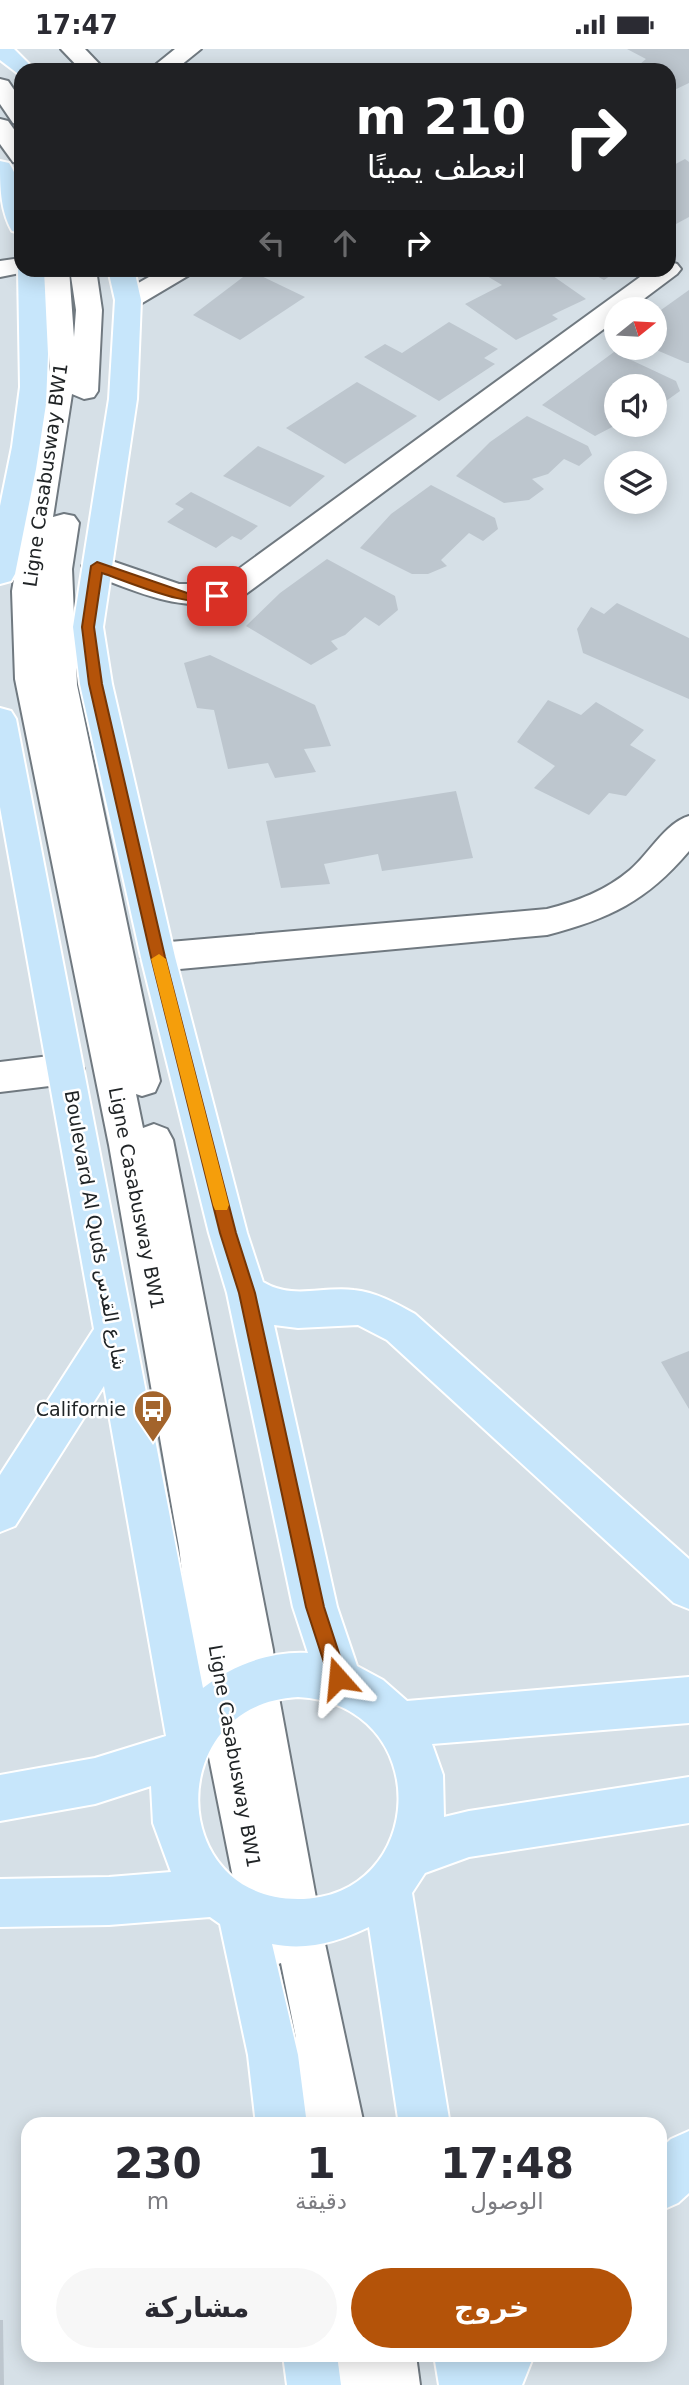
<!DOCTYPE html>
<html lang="ar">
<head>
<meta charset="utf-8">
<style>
	:root { --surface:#fff; --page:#f7f7f7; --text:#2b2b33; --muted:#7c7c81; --accent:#b45309 }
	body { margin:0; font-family:"DejaVu Sans",Vazirmatn,sans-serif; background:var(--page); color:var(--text); direction:rtl; height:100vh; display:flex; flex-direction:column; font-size:26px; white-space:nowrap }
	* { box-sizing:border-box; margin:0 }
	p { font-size:23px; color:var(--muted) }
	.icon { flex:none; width:38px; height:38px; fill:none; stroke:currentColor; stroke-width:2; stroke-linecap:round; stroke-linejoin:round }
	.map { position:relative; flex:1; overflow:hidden; direction:ltr }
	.sheet { position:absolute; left:21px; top:2068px; width:646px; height:245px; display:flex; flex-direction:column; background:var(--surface); border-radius:21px; box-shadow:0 4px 18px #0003; direction:rtl }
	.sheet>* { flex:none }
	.hud { position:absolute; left:14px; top:14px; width:662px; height:214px; border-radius:21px; box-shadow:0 4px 18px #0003; direction:rtl; background:#202124; color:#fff; overflow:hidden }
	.needle { width:46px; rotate:72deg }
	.tools { position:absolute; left:604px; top:248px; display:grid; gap:14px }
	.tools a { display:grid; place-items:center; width:63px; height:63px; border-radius:50%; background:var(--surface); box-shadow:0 4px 18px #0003; font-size:35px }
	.pin { position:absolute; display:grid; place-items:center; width:60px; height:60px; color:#fff; margin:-30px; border-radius:14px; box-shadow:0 4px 10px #0006 }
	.me { position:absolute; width:77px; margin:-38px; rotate:342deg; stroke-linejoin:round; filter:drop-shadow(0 0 5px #0008) }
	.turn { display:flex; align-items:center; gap:24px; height:147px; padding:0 35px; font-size:32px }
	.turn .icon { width:91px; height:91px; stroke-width:2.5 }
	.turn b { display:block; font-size:49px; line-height:60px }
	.lanes { display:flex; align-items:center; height:66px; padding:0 35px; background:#0003; justify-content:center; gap:35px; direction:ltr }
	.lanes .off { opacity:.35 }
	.eta { display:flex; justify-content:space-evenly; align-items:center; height:119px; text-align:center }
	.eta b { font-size:42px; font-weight:700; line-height:49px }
	.cta { display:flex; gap:14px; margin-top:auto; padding:14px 35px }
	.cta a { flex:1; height:80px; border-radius:42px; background:var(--accent); color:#fff; font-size:28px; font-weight:700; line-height:80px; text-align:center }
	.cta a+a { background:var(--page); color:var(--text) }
	.status { display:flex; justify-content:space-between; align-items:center; height:49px; padding:0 35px; background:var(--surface); direction:ltr }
	.status svg { height:19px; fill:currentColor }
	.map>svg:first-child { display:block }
</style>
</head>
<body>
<div class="status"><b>17:47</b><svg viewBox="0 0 49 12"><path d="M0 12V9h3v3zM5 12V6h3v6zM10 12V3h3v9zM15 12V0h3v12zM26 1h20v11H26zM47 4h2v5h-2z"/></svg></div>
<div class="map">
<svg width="689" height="2336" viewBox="0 0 689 2336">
	<rect width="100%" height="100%" fill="#d6e0e7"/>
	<g fill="#bdc6ce">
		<polygon points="627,0 689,0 689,34 668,44 668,21 633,21 646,10"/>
		<polygon points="685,110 689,113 689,168 676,175 668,171 668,119"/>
		<polygon points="500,220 543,220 586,250 552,266 558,270 516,291 465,255 502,236 487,227"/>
		<polygon points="584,220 620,220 604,231"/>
		<polygon points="251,222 305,248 240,291 193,266"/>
		<polygon points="689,241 689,314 687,314 654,300 654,266"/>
		<polygon points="449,273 498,300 484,309 495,315 439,352 364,308 385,295 402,304"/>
		<polygon points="614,303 676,332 680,342 666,352 654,347 654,338 616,338 616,376 595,387 542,356"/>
		<polygon points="357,333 417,367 345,415 286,379"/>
		<polygon points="527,367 588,397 592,406 579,417 564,410 548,425 532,430 544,440 529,451 504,454 456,427 490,393"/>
		<polygon points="258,397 325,427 290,458 223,427"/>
		<polygon points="431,436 495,469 498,480 483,492 469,484 441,511 447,517 428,525 412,525 360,499 391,465"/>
		<polygon points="191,443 258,477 241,491 232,487 216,499 167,473 184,460 175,455"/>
		<polygon points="327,510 395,547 398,561 379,577 365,568 345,586 331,592 338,600 311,616 246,577 280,544"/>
		<polygon points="617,554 689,589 689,650 583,604 577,580 591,558 604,565"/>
		<polygon points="210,606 315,656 331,697 304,700 316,723 275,729 268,714 228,720 214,661 197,659 184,614"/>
		<polygon points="548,651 581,666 596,653 644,681 630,696 656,711 626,747 609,744 589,766 534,739 555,717 517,693"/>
		<polygon points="456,742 473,809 382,822 378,805 324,815 330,835 281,839 266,772"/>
		<polygon points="689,1302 689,1360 661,1313"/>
		<polygon points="0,2271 3,2271 4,2336 0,2336"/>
	</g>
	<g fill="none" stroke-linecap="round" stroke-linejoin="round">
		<g stroke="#707980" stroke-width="4">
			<g id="minor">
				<polygon points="61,0 85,0 105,21 81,21"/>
				<polygon points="175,0 201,0 175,21 149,21"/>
				<polygon points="0,30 8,32 21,51 21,76 13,74 0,55"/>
				<polygon points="0,70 8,72 21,90 21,115 13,113 0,95"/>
				<polygon points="21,209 21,220 31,220 30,222 0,228 0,212"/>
				<path d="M668,212L677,215L681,220L677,225L629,261H616V271L239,550C182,566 139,543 87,524L82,517L87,510L97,507L179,535H218L651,220H668Z"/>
				<polygon points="43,220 69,220 74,288 76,261 70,220 96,220 102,261 98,342 94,348 84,350 72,345 53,468 64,465 74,467 79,474 72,520 77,636 160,1032 155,1043 142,1047 136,1045 143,1079 154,1075 167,1080 173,1091 273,1601 276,1632 321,1876 364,2076 282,2076 270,2014 277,1996 296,1989 281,1914 270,1918 253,1911 246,1894 198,1653 179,1498 109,1096 15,630 12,542 50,317"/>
				<polygon points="163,220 194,220 191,225 137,257 128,259 119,257 115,251 119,245"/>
				<path d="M689,767V802C647,852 609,870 547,886L158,922L146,918L141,908L146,898L158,894L547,860C578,852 605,842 630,821C649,805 665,774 689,767Z"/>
				<polygon points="66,1005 79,1010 84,1020 79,1030 66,1035 0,1043 0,1013"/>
				<polygon points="330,2306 416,2306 420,2336 336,2336"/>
			</g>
		</g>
		<g stroke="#fff" stroke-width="4">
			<g id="major">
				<polygon points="0,0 14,0 35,21 21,21 21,27 0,11"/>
				<path d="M0,112L9,114C23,135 21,160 21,184L12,182C0,161 0,136 0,112Z"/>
				<polygon points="21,216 21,220 44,220 48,305 46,355 36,420 15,525 11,532 0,535 0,457 12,398 20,338 18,220"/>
				<path d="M108,220H134L141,251L137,350L103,578L112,635L175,908L247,1184L263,1233C293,1251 322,1237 354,1241C376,1243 397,1255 415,1265L689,1510V1560L674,1554L387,1291L358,1276L298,1279L274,1276L337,1558L357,1617L383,1631L407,1652L689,1628V1674L432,1695L443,1726L444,1768L469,1762L689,1728V1774L469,1808L425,1824L412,1844L450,2076H399L369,1878C338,1893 307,1902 272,1895L298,2006L307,2076H256L248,2006L220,1875L210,1868L109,1876L0,1878V1830L109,1828L171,1823L153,1774L151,1737L95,1755L0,1772V1726L95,1709L166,1687L104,1337L15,1477L0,1483V1426L94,1280L0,758V659L11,662L16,670L203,1639C233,1616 270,1602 308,1604L293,1558L227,1244L209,1184L141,908L80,635L73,578L109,350L115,251ZM298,1648C436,1655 428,1850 298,1850C167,1850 163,1655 298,1648Z"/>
				<polygon points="689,2082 689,2144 678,2154 660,2162 660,2100 671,2090"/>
				<polygon points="283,2306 337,2306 341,2336 287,2336"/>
				<polygon points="434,2306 534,2306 522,2336 439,2336"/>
			</g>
		</g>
		<use href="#minor" fill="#fff" fill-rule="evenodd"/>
		<use href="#major" fill="#c7e6fb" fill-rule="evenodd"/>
	</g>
	<path fill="#b45309" stroke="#753606" stroke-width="2" d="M97,513L190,545L217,543L223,547C202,566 127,532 102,524L94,578L102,635L165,908L236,1184L255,1244L324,1558L347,1629L344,1635L338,1638L331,1635L329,1629L306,1558L239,1244L220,1184L151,908L89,635L82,578L91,517Z"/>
	<polygon fill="#f59e0b" points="159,905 166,910 229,1156 227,1161 215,1161 213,1156 151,910"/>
	<defs>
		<g id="bus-pin" transform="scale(2.0125)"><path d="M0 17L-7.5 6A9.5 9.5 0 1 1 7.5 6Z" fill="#a3642c" stroke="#fff"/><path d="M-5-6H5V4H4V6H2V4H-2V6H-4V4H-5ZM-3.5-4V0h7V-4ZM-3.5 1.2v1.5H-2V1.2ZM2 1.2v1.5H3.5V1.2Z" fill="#fff"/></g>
	</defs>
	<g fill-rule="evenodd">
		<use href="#bus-pin" x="153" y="1360"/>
	</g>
	<g text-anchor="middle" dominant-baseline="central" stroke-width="5" stroke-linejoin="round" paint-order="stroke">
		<g font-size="19" fill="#202426" stroke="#fff">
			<text transform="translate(45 426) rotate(-82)">Ligne Casabusway BW1</text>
			<text transform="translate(137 1149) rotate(79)">Ligne Casabusway BW1</text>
			<text transform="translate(96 1181) rotate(80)">Boulevard Al Quds شارع القدس</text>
			<text transform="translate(235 1707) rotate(80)">Ligne Casabusway BW1</text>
		</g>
		<g font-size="19" fill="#202426" stroke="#fff" text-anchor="end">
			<text x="126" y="1360">Californie</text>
		</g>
	</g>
</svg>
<div class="tools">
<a><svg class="needle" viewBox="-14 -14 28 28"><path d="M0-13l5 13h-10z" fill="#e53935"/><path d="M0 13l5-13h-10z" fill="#7c7c81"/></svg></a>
<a><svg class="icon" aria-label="sound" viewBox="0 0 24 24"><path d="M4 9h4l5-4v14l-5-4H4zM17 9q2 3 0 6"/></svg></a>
<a><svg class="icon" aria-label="layers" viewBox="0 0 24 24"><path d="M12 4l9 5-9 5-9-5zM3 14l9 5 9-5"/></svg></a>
</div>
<div class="pin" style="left:217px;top:547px;background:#d93025"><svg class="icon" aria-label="arrive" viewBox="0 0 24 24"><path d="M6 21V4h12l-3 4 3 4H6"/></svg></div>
<svg class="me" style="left:338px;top:1629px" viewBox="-20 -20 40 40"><path d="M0-17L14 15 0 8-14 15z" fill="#b45309" stroke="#fff" stroke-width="4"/></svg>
<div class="hud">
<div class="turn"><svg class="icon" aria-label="right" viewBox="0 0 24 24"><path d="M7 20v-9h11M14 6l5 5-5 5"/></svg><div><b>210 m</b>انعطف يمينًا</div></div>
<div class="lanes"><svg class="icon off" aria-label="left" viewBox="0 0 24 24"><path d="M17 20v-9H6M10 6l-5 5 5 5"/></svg><svg class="icon off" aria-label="ahead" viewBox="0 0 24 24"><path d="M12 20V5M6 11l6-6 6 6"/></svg><svg class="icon" aria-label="right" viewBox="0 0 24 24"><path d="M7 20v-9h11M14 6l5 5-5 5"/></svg></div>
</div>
<section class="sheet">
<div class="eta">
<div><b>17:48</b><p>الوصول</p></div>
<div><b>1</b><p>دقيقة</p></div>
<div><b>230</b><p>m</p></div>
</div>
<div class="cta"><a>خروج</a><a>مشاركة</a></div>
</section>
</div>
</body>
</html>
